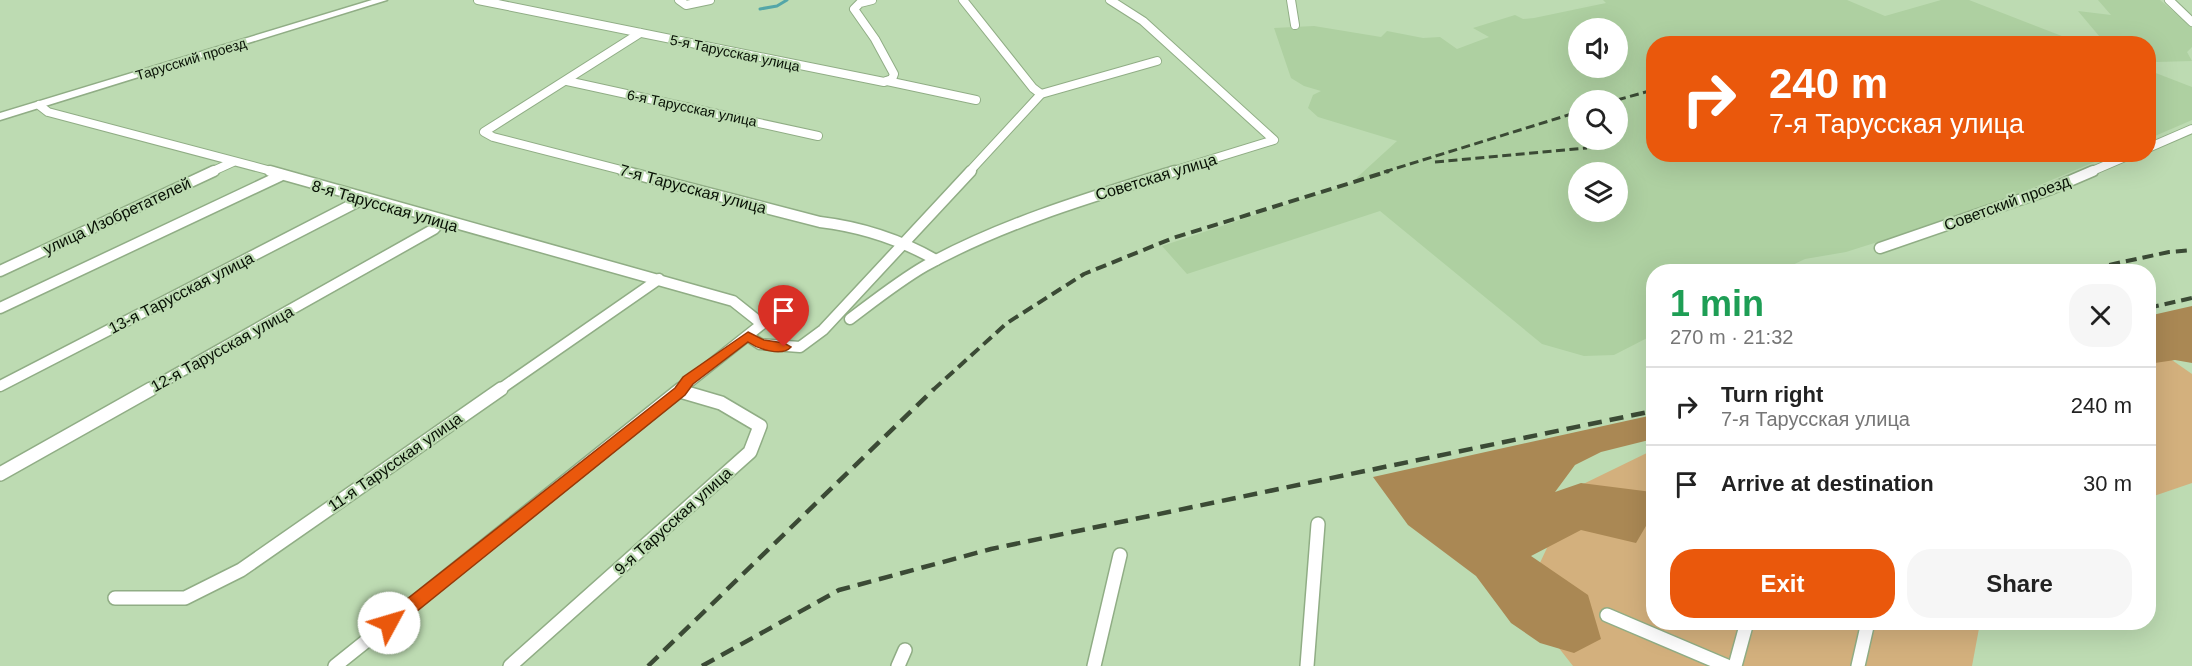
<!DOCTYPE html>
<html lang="en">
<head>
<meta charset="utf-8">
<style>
	:root { --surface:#fff; --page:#f6f6f6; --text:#222; --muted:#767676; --line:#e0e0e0; --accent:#ea580c }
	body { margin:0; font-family:Arial,sans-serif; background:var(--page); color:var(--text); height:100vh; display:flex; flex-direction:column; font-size:22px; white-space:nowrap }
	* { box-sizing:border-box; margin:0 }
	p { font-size:20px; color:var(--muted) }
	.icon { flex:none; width:33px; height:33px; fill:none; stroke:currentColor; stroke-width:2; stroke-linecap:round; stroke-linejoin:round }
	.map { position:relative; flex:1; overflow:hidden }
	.sheet { position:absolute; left:1646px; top:264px; width:510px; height:366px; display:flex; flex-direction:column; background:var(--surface); border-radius:24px; box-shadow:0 6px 24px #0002 }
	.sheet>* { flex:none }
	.hud { position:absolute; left:1646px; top:36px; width:510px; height:126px; border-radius:24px; box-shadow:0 6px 24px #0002; background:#ea580c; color:#fff; overflow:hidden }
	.buttons { position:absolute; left:1568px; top:18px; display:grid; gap:12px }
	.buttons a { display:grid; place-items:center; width:60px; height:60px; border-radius:50%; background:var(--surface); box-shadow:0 6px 24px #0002; font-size:30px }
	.pin { position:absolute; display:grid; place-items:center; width:51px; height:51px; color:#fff; margin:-62px -26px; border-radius:50% 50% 50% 0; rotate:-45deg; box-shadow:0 0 6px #0007 }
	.pin .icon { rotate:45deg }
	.me { position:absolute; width:66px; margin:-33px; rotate:51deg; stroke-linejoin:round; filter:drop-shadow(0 0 4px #0008) }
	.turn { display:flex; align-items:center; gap:21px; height:126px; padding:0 24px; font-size:27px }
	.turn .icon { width:78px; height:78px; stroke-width:2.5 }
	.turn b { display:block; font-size:42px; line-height:51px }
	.round { display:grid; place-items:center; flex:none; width:63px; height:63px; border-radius:24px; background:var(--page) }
	.summary { display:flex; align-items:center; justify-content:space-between; height:102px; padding:0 24px }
	h1 { font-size:36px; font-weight:700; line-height:45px; color:#1e9e55 }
	.cta { display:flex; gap:12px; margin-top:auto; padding:12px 24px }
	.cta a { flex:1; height:69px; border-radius:24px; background:var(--accent); color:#fff; font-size:24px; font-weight:700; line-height:69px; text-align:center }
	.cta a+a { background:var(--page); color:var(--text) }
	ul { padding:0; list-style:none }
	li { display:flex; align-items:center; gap:18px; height:78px; padding:0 24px; border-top:2px solid var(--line) }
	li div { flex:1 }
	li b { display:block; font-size:22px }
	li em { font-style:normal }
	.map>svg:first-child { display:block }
</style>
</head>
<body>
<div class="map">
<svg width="2192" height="666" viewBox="0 0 2192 666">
	<rect width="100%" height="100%" fill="#bddbb2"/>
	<g fill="#aed0a1" fill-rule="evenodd">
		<path d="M1603,0H1847L1885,16L1941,0H1969L2080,43L1653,44V154L2111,155L1985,208L1846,252L1805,259L1780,271L1653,272V335L1614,355L1584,356L1542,344L1380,211L1187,274L1162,246L1351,183L1397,141L1318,117L1308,108L1313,95L1321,91L1304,86L1291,78L1274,28L1314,26L1381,37L1387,31L1423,38L1440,37L1457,49L1489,37L1473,28L1515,15L1523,19L1534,18L1606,3ZM1578,28H1617V68H1578ZM1578,100H1617V140H1578ZM1578,172H1617V212H1578Z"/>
		<polygon points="2098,0 2160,0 2192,27 2192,47 2187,52 2192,61 2157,62 2148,59 2148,44 2105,43 2078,11 2111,15"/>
		<polygon points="2148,70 2192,87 2192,120 2148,139"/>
	</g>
	<g fill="#d3b07d">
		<polygon points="2169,358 2192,374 2192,483 2148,498 2148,361"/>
		<polygon points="1653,450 1653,622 1980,623 1972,666 1573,666 1544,629 1524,597 1575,488"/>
	</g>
	<g fill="#aa8854">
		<polygon points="2192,306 2192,363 2175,360 2148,364 2148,316"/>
		<polygon points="1653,415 1653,439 1601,452 1575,465 1555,492 1581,483 1652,492 1653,514 1636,543 1581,530 1531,556 1588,595 1601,639 1574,653 1540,643 1511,623 1476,576 1408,525 1373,477"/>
	</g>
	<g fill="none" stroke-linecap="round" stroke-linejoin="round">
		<polyline stroke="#53a6a8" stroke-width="3" points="760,9 777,6 787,0"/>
		<g stroke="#90ad85" stroke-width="10">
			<g id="street-far2">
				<polyline points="478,0 884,82 892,79 894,74 875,39 854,9 860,3 872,0"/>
				<polyline points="679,0 686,5 710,0"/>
				<polyline points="963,0 1033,88 1041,94"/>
				<polyline points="1110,0 1143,21 1274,140 1170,172"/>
				<polyline points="1291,0 1295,25"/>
				<polyline points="2169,0 2192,22"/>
				<polyline points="567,81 818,136"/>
				<polyline points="887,81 976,100"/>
				<polyline points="39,105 48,112 275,172"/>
				<polyline points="2148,148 2192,129"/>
				<polyline points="211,172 233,162"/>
				<polyline points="629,172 493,137 484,132 640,33"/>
				<polyline points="969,172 1041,94 1157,61"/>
				<polyline points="2090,172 2132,154"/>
			</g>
		</g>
		<g stroke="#90ad85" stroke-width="13">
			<g id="street-far1">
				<polyline points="270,171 733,301 762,324 679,390"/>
				<path d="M623,171L820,222C862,227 899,239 936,260"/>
				<polyline points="1880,248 2051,189 2093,171"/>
				<polyline points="0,271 214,171"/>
				<polyline points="0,308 280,176"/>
				<path d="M850,319C874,301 899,281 925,266C1003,223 1091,197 1175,171"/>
				<polyline points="748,336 760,344 800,347 823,330 971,171"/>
				<polyline points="0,386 363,199"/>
				<polyline points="148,390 434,229 441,221"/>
				<polyline points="499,390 659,279"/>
			</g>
		</g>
		<g stroke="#90ad85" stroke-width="16">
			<g id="street">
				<polyline points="0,474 151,389"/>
				<polyline points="115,598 185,598 241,570 501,389"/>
				<polyline points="1607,615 1727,666"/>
				<polyline points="335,666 681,389"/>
				<polyline points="510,666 750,452 760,426 721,403 680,391"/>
				<polyline points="898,666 905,650"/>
				<polyline points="1094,666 1120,555"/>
				<polyline points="1307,666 1318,524"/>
				<polyline points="1735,666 1747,622"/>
				<polyline points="1858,666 1868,622"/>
			</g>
		</g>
		<g stroke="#90ad85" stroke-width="3">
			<polygon id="secondary" points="372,0 387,0 0,120 0,113"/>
		</g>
		<use href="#street-far2" stroke="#fff" stroke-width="8"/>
		<use href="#street-far1" stroke="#fff" stroke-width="10"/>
		<use href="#street" stroke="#fff" stroke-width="13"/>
		<use href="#secondary" fill="#fff" fill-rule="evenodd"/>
		<g stroke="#3b4a35" stroke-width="3" stroke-dasharray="9 4.5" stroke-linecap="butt">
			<polyline points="1617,100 1653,90"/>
			<polyline points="1435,162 1587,148"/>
			<polyline points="1384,172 1578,112"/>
		</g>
		<g stroke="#3b4a35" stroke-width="4" stroke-dasharray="11 6" stroke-linecap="butt">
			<polyline points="2076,272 2169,252 2192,250"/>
			<polyline points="2148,308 2192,298"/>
			<polyline points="933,390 1007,323 1084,274 1173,238 1389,171"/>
		</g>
		<g stroke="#3b4a35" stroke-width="4.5" stroke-dasharray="14 8" stroke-linecap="butt">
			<polyline points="648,666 934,389"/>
			<polyline points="702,666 839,590 991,549 1653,411"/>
		</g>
	</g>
	<path fill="#ea580c" stroke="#983908" stroke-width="1.5" d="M748,332L764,340L784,343L791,347C782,357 758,349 748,342L693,384L685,395L396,628L389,630L383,628L380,623L383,618L675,388L683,377Z"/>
	<g text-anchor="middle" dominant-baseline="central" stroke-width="4.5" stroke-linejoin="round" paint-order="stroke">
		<g font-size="14" fill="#071004" stroke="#bddbb2">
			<text transform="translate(735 53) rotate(12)">5-я Тарусская улица</text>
			<text transform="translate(191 59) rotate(-17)">Тарусский проезд</text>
			<text transform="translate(692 108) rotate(12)">6-я Тарусская улица</text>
		</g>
		<g font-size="16" fill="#071004" stroke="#bddbb2">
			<text transform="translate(1156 177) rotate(-17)">Советская улица</text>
			<text transform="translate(693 189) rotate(15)">7-я Тарусская улица</text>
			<text transform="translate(2007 203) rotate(-20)">Советский проезд</text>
			<text transform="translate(385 206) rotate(16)">8-я Тарусская улица</text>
			<text transform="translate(117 216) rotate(-25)">улица Изобретателей</text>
			<text transform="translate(181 293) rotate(-27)">13-я Тарусская улица</text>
			<text transform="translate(222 349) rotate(-29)">12-я Тарусская улица</text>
			<text transform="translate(395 462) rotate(-35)">11-я Тарусская улица</text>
			<text transform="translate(673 521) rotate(-42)">9-я Тарусская улица</text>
		</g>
	</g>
</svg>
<div class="buttons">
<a><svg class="icon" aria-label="sound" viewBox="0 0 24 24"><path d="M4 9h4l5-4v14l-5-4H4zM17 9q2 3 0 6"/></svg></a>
<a><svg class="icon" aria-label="search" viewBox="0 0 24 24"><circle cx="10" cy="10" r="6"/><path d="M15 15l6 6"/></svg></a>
<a><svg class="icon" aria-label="layers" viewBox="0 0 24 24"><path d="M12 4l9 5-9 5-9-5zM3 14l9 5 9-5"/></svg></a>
</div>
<div class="pin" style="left:784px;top:347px;background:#d93025"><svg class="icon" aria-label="arrive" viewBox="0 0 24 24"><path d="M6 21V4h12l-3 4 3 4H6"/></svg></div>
<svg class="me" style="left:389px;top:623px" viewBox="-20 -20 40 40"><circle r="19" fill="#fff"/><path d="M0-13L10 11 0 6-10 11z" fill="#ea580c"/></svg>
<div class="hud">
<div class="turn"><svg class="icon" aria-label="right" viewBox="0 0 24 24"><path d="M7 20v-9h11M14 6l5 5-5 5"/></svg><div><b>240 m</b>7-я Тарусская улица</div></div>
</div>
<section class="sheet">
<div class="summary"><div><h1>1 min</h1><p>270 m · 21:32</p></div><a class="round"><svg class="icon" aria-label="close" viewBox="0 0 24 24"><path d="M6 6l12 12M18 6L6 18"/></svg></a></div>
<ul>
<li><svg class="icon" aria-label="right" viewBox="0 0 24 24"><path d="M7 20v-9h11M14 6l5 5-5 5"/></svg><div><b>Turn right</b><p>7-я Тарусская улица</p></div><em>240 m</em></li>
<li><svg class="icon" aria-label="arrive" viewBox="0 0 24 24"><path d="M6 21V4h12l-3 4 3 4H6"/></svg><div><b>Arrive at destination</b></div><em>30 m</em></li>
</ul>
<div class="cta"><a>Exit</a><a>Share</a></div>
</section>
</div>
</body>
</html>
